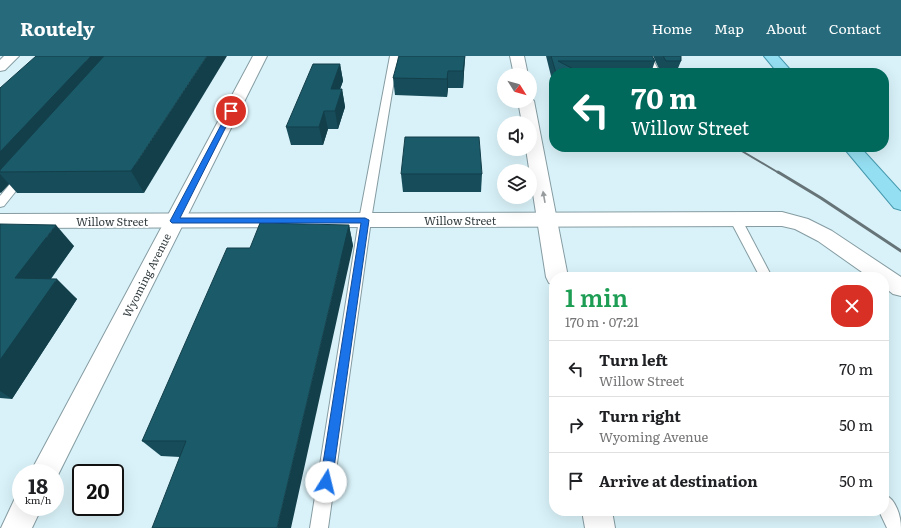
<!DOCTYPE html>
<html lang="en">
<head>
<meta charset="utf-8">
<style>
	:root { --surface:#fff; --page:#f6f6f6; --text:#202124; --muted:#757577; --line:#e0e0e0; --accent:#266a7b }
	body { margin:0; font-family:Literata,serif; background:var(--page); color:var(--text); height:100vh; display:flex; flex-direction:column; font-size:15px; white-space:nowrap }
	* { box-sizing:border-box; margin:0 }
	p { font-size:13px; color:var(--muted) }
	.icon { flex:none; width:22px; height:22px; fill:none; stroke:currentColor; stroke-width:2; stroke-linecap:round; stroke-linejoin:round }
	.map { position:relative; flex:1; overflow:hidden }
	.drawer { position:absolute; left:549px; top:216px; width:340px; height:244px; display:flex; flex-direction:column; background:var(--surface); border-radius:16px; box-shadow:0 4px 16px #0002 }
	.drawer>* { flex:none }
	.guide { position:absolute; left:549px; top:12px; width:340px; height:84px; border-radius:16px; box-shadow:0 4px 16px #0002; background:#00695c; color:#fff; overflow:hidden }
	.needle { width:26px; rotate:127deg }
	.fabs { position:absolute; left:497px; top:12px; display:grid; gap:8px }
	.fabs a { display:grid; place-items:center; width:40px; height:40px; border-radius:50%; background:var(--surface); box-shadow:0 4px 16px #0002; font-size:20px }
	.speed { position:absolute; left:12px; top:408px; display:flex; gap:8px; font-size:20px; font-weight:700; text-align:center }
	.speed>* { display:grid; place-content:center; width:52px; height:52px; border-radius:50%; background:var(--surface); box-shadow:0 4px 16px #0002; line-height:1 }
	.speed small { font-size:10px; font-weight:400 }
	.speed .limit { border:2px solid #111; border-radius:6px; background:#fff; color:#111 }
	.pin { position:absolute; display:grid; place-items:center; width:34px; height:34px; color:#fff; margin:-17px; border:2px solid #fff; border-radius:50%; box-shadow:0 1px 4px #0007 }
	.me { position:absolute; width:44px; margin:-22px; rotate:9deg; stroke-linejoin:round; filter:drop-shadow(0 0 3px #0008) }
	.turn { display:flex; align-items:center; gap:14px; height:84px; padding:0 16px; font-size:18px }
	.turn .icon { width:52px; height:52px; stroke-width:2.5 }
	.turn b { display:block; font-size:28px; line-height:34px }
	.round { display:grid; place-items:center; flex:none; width:42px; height:42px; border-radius:16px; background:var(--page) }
	.head { display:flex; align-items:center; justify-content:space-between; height:68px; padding:0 16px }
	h1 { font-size:24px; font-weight:600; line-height:30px; color:#1e9e55 }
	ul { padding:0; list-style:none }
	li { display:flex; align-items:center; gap:12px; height:56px; padding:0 16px; border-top:1px solid var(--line) }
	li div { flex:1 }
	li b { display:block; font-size:15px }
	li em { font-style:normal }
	header { display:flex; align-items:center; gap:24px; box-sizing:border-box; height:56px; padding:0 20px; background:var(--accent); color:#fff }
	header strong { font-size:19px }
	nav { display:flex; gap:22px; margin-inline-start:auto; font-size:14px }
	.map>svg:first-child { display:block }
</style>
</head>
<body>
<header>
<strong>Routely</strong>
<nav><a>Home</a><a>Map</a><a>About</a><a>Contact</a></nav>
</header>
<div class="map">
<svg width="901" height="472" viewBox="0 0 901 472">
	<rect width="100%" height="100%" fill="#d9f2f9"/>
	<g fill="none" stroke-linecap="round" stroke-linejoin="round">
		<g stroke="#859ca2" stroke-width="2">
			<g id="service">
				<polygon points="390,0 398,0 371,164 328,472 310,472 359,164"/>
				<polygon points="643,0 651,0 660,17 652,17"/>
				<polygon points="24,115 29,118 28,120 4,150 0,151 0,140 20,116"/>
				<polygon points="736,160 740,161 742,164 772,221 760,221 730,164 732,161"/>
				<path d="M884,438C896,443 901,460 901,472H887L879,455H884Z"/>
			</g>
		</g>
		<g stroke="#859ca2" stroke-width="2">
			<polygon id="minor" points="782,156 808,163 832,175 901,221 901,240 893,238 884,231 884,221 869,221 818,185 795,173 782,170 0,172 0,158"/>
		</g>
		<g stroke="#859ca2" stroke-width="2">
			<g id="tertiary">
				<polygon points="253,0 267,0 55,425 55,417 30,417"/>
				<polygon points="510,0 524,0 528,19 514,19"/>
				<polygon points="530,41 534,45 568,221 554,221 554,228 549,227 546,221 526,93 530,93 530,67 522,67 518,45 530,45"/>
				<polygon points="21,439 21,451 42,451 32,472 1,472 16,440"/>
				<polygon points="582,455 612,455 615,472 585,472"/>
			</g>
		</g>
		<g stroke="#859ca2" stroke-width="2">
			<polygon id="secondary" points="4,0 19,0 5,14 0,15 0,4"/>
		</g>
		<g stroke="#4599ae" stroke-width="2">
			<g id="primary">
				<polygon points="764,0 778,0 793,17 778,17"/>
				<polygon points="843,91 860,91 901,136 901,154 894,152"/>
			</g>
		</g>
		<use href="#service" fill="#fff" fill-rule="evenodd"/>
		<use href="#minor" fill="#fff" fill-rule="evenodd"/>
		<use href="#tertiary" fill="#fff" fill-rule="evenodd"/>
		<use href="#secondary" fill="#fff" fill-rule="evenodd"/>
		<use href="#primary" fill="#95dff2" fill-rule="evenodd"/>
		<polyline stroke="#667478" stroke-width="2" points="735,91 779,117"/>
		<polyline stroke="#667478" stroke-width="3" points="778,116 821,142 901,195"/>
	</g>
	<g fill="#174d5a">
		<polygon points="104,0 144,137 17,137 9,128 0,137 0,32"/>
		<polygon points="465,0 463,32 448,32 447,41 395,39 393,22"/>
		<polygon points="546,0 652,0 655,5 651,17 554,17 554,32"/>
		<polygon points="653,0 681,0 681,5 676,17 661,17"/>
		<polygon points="340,8 343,25 340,33 342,33 345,51 338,73 328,73 323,89 291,89 286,71"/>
		<polygon points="401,118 482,118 481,136 403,136"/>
		<polygon points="0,168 74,190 51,223 77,243 12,343 0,342"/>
		<polygon points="349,169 353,190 180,401 161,400 142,385 250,192"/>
	</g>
	<g fill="#133f4a">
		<polygon points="91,0 104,0 110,12 0,116 0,96"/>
		<polygon points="207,0 227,0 144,137 131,115"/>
		<polygon points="465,0 463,32 463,15"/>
		<polygon points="340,8 343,25 334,50 331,33"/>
		<polygon points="448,15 448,32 447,41 447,23"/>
		<polygon points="342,33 345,51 338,73 335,55"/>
		<polygon points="324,55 328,73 323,89 319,71"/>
		<polygon points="0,118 9,128 1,137 0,136"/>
		<polygon points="56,169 74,190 36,242 15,222"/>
		<polygon points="349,169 353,190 291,472 277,472"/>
		<polygon points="57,223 77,243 12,343 0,335 0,304"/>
	</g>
	<g fill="#1b5a69" stroke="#133f4a">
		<polygon points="36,0 91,0 0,96 0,32"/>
		<polygon points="104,0 207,0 131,115 0,116 0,114"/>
		<polygon points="399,0 465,0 463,15 448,15 447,23 393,22"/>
		<polygon points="551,0 652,0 655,5 558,5 581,17 556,17"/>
		<polygon points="663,0 681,0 681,5 666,5"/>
		<polygon points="313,8 340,8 331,33 342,33 335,55 324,55 319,71 286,71"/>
		<polygon points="405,81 479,81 482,118 401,118"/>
		<polygon points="260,167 349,169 277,472 152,472 186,385 142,385 227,192 250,192"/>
		<polygon points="0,168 56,169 15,222 57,223 0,304"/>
	</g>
	<defs><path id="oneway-solid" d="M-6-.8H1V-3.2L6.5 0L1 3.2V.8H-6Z"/></defs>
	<use fill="#9a9ea0" href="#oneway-solid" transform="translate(544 141) rotate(-100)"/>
	<polygon fill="#1a73e8" stroke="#114b97" points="229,54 234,55 180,162 365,162 369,164 332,426 330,430 326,432 321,430 320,426 361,167 172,167 170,165"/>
	<g text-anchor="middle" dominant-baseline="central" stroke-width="4" stroke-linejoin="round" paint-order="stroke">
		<g font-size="11" fill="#343d40" stroke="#fff">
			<text x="460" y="164">Willow Street</text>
			<text x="112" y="165">Willow Street</text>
			<text transform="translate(146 219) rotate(-63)">Wyoming Avenue</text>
		</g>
	</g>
</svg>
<div class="fabs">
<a><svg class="needle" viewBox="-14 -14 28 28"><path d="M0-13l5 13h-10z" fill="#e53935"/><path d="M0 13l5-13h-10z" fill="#757577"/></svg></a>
<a><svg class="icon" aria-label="sound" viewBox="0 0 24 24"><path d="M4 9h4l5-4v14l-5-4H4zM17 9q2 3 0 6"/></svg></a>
<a><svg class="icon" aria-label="layers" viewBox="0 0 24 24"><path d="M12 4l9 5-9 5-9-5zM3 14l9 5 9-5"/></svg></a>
</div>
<div class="speed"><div>18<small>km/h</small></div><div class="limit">20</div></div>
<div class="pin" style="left:231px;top:55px;background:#d93025"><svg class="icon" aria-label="arrive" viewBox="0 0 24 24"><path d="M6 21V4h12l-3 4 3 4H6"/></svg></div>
<svg class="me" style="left:326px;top:426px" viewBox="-20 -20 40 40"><circle r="19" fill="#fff"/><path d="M0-13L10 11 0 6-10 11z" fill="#1a73e8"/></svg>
<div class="guide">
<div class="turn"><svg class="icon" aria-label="left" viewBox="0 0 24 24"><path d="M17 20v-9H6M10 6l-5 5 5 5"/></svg><div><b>70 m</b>Willow Street</div></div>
</div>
<section class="drawer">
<div class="head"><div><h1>1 min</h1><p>170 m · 07:21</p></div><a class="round" style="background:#d93025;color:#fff"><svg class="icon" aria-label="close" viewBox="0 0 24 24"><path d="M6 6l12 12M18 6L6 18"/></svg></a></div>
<ul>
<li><svg class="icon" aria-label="left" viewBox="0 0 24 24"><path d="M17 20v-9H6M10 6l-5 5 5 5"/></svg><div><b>Turn left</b><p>Willow Street</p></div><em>70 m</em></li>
<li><svg class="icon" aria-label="right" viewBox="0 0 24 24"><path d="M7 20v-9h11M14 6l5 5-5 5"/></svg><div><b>Turn right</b><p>Wyoming Avenue</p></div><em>50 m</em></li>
<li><svg class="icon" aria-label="arrive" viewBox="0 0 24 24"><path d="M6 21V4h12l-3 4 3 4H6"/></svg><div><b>Arrive at destination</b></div><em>50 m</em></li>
</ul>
</section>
</div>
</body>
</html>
